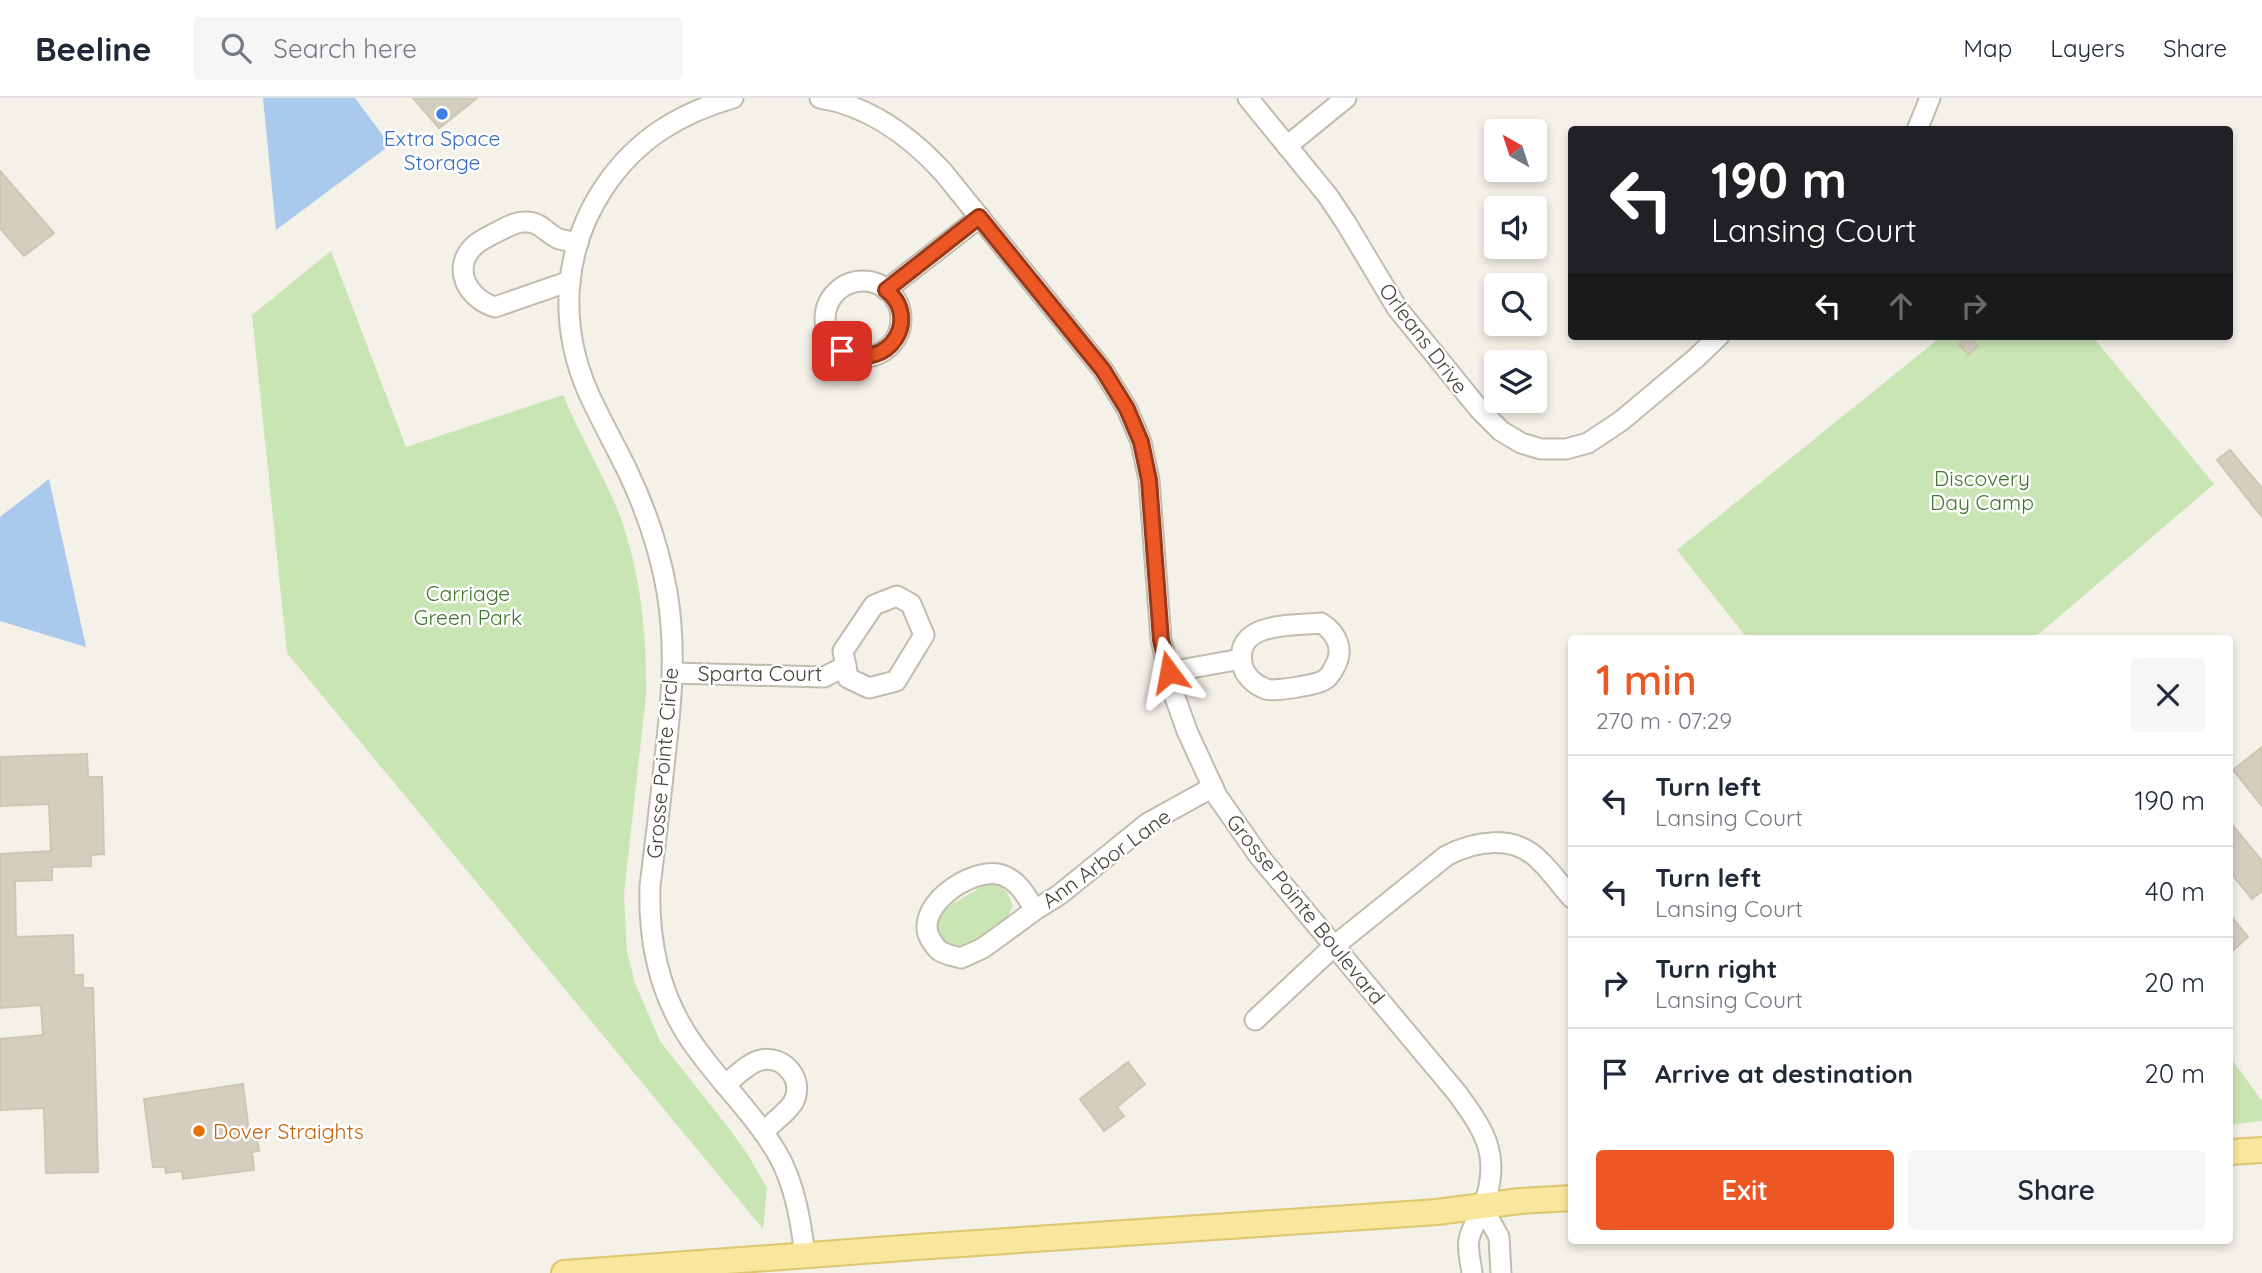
<!DOCTYPE html>
<html lang="en">
<head>
<meta charset="utf-8">
<style>
	:root { --surface:#fff; --page:#f6f6f7; --text:#1f2937; --muted:#747a83; --line:#e0e1e3; --accent:#ed5726 }
	body { margin:0; font-family:Quicksand,sans-serif; background:var(--page); color:var(--text); height:100vh; display:flex; flex-direction:column; font-size:26px; white-space:nowrap }
	* { box-sizing:border-box; margin:0 }
	p { font-size:23px; color:var(--muted) }
	.icon { flex:none; width:38px; height:38px; fill:none; stroke:currentColor; stroke-width:2; stroke-linecap:round; stroke-linejoin:round }
	.map { position:relative; flex:1; overflow:hidden }
	.sheet { position:absolute; left:1568px; top:537px; width:665px; height:609px; display:flex; flex-direction:column; background:var(--surface); border-radius:7px; box-shadow:0 4px 10px #0003 }
	.sheet>* { flex:none }
	.hud { position:absolute; left:1568px; top:28px; width:665px; height:214px; border-radius:7px; box-shadow:0 4px 10px #0003; background:#202124; color:#fff; overflow:hidden }
	.needle { width:46px; rotate:321deg }
	.fabs { position:absolute; left:1484px; top:21px; display:grid; gap:14px }
	.fabs a { display:grid; place-items:center; width:63px; height:63px; border-radius:7px; background:var(--surface); box-shadow:0 4px 10px #0003; font-size:35px }
	.pin { position:absolute; display:grid; place-items:center; width:60px; height:60px; color:#fff; margin:-30px; border-radius:14px; box-shadow:0 4px 10px #0006 }
	.me { position:absolute; width:77px; margin:-38px; rotate:347deg; stroke-linejoin:round; filter:drop-shadow(0 0 5px #0008) }
	.turn { display:flex; align-items:center; gap:24px; height:147px; padding:0 28px; font-size:32px }
	.turn .icon { width:91px; height:91px; stroke-width:2.5 }
	.turn b { display:block; font-size:49px; line-height:60px }
	.lanes { display:flex; align-items:center; height:66px; padding:0 28px; background:#0003; justify-content:center; gap:35px; direction:ltr }
	.lanes .off { opacity:.35 }
	.round { display:grid; place-items:center; flex:none; width:74px; height:74px; border-radius:7px; background:var(--page) }
	.headline { display:flex; align-items:center; justify-content:space-between; height:119px; padding:0 28px }
	h1 { font-size:42px; font-weight:600; line-height:52px; color:var(--accent) }
	.button { display:flex; gap:14px; margin-top:auto; padding:14px 28px }
	.button a { flex:1; height:80px; border-radius:7px; background:var(--accent); color:#fff; font-size:28px; font-weight:600; line-height:80px; text-align:center }
	.button a+a { background:var(--page); color:var(--text) }
	ul { padding:0; list-style:none }
	li { display:flex; align-items:center; gap:21px; height:91px; padding:0 28px; border-top:2px solid var(--line) }
	li div { flex:1 }
	li b { display:block; font-size:26px }
	li em { font-style:normal }
	header { display:flex; align-items:center; gap:42px; box-sizing:border-box; height:98px; padding:0 35px; background:var(--surface); border-bottom:2px solid var(--line) }
	header strong { font-size:33px }
	nav { display:flex; gap:38px; margin-inline-start:auto; font-size:24px }
	.search { width:490px; height:63px; background:var(--page); display:flex; align-items:center; gap:18px; box-sizing:border-box; padding:0 24px; border-radius:7px; color:var(--muted); font-size:26px }
	.map>svg:first-child { display:block }
</style>
</head>
<body>
<header>
<strong>Beeline</strong>
<div class="search"><svg class="icon" aria-label="search" viewBox="0 0 24 24"><circle cx="10" cy="10" r="6"/><path d="M15 15l6 6"/></svg>Search here</div>
<nav><a>Map</a><a>Layers</a><a>Share</a></nav>
</header>
<div class="map">
<svg width="2262" height="1175" viewBox="0 0 2262 1175">
	<rect width="100%" height="100%" fill="#f3f1e8"/>
	<g fill="#cae5b4">
		<path d="M331,153L406,349L563,297C579,335 600,371 616,408C640,467 647,533 646,597L624,796L627,854L635,885L660,943L731,1033L748,1057L767,1090L763,1131L287,555L252,217Z"/>
		<polygon points="1942,238 2092,238 2214,386 2033,541 1748,541 1677,452"/>
		<path d="M986,786C1003,786 1007,792 1013,808L1006,822L961,851L947,850L935,831L936,820L942,812Z"/>
		<polygon points="2230,959 2262,1003 2262,1023 2230,1027"/>
	</g>
	<g fill="#a9caec">
		<polygon points="263,0 355,0 390,47 276,132"/>
		<polygon points="49,381 86,549 0,523 0,419"/>
	</g>
	<g fill="#d4cebe" stroke="#cfc6b2" stroke-width="2">
		<polygon points="413,0 477,0 439,30"/>
		<polygon points="0,73 54,135 24,158 0,130"/>
		<polygon points="1970,238 1978,248 1968,257 1959,246"/>
		<polygon points="2230,352 2262,390 2262,419 2217,362"/>
		<polygon points="2262,649 2262,708 2233,672"/>
		<polygon points="87,656 88,679 102,679 104,756 91,757 91,768 52,769 52,782 15,783 16,839 73,837 74,877 83,877 83,890 93,890 98,1074 46,1075 44,1010 0,1012 0,941 43,937 41,907 0,910 0,756 51,753 49,706 0,708 0,659"/>
		<polygon points="2230,724 2262,763 2262,793 2252,801 2230,774"/>
		<polygon points="2230,817 2248,839 2230,855"/>
		<polygon points="1128,964 1145,986 1117,1009 1124,1018 1104,1033 1080,1001"/>
		<polygon points="243,986 249,1034 256,1033 259,1053 252,1054 254,1072 183,1081 182,1073 166,1075 165,1069 153,1069 144,1001"/>
	</g>
	<g fill="none" stroke-linecap="round" stroke-linejoin="round">
		<g stroke="#c1bcae" stroke-width="23">
			<g id="minor">
				<path d="M733,0C680,15 637,41 605,88C563,150 558,225 588,294C600,321 615,347 628,374C646,412 660,453 667,494C677,553 671,609 664,668C660,708 655,748 650,788C648,848 662,906 699,954C724,988 756,1019 777,1055C795,1086 801,1124 805,1158"/>
				<path d="M820,0C869,8 910,38 943,74L1103,272L1127,311L1141,344L1149,382L1161,542L1175,599L1187,633L1217,698L1259,758L1457,995C1487,1036 1502,1060 1482,1112C1478,1121 1470,1132 1469,1142C1467,1152 1471,1165 1472,1175"/>
				<polyline points="1248,0 1328,98 1346,125 1397,210 1479,311 1501,333 1521,345 1541,351 1566,351 1588,345 1621,323 1695,261 1719,238"/>
				<polyline points="1917,32 1930,0"/>
				<polyline points="1287,48 1346,0"/>
				<path d="M570,183L495,209C468,201 450,170 475,147C482,141 491,137 499,133C507,129 515,124 524,124C540,123 545,134 557,140C563,143 572,143 578,145"/>
				<circle cx="863" cy="221" r="38"/>
				<polyline points="886,192 980,119"/>
				<polygon points="897,498 911,506 924,537 896,583 869,590 848,580 843,553 874,507"/>
				<path d="M1321,525C1337,535 1345,552 1334,570C1332,574 1328,580 1324,582C1316,587 1274,594 1266,591C1255,587 1244,578 1242,565C1235,523 1294,528 1321,525Z"/>
				<polyline points="1169,574 1241,561"/>
				<polyline points="673,575 824,579 846,568"/>
				<path d="M1035,812L983,850L961,860C954,858 946,857 940,853C938,852 934,847 933,845C907,812 972,767 1002,777C1019,783 1026,798 1035,812L1059,797L1148,725L1213,689"/>
				<path d="M1255,922L1333,849L1446,758C1474,743 1514,736 1539,762C1551,773 1561,788 1572,800"/>
				<path d="M725,987C735,979 748,965 761,962C784,957 804,981 794,1003C789,1013 772,1025 763,1034"/>
				<polyline points="1483,1110 1499,1139 1501,1175"/>
			</g>
		</g>
		<g stroke="#ddc66d" stroke-width="28">
			<g id="major">
				<polyline points="2230,1054 2262,1052"/>
				<polyline points="564,1175 917,1149 1437,1114 1520,1103 1572,1100"/>
			</g>
		</g>
		<use href="#minor" stroke="#fff" stroke-width="19"/>
		<use href="#major" stroke="#f8e79c" stroke-width="24"/>
	</g>
	<g fill="none" stroke-linecap="round" stroke-linejoin="round">
		<g stroke="#9a3919" stroke-width="18">
			<path id="route" d="M842,253C891,275 921,218 886,192L979,119L1103,272L1127,311L1141,344L1149,382L1161,542L1169,574"/>
		</g>
		<use href="#route" stroke="#ed5726" stroke-width="12"/>
	</g>
	<circle fill="#3f7fe0" stroke="#fff" stroke-width="2.5" cx="442" cy="16" r="7"/>
	<circle fill="#e8710a" stroke="#fff" stroke-width="2.5" cx="199" cy="1033" r="7"/>
	<g text-anchor="middle" dominant-baseline="central" stroke-width="5" stroke-linejoin="round" paint-order="stroke">
		<g font-size="21" fill="#366cbe" stroke="#fff">
			<text x="442" y="40">Extra Space<tspan x="442" dy="24">Storage</tspan></text>
		</g>
		<g font-size="21" fill="#464237" stroke="#fff">
			<text transform="translate(1424 240) rotate(53)">Orleans Drive</text>
			<text x="760" y="575">Sparta Court</text>
			<text transform="translate(662 665) rotate(-85)">Grosse Pointe Circle</text>
			<text transform="translate(1106 760) rotate(-36)">Ann Arbor Lane</text>
			<text transform="translate(1306 811) rotate(51)">Grosse Pointe Boulevard</text>
		</g>
		<g font-size="21" fill="#42752e" stroke="#fff">
			<text x="1982" y="380">Discovery<tspan x="1982" dy="24">Day Camp</tspan></text>
			<text x="468" y="495">Carriage<tspan x="468" dy="24">Green Park</tspan></text>
		</g>
		<g font-size="21" fill="#c56008" stroke="#fff" text-anchor="start">
			<text x="213" y="1033">Dover Straights</text>
		</g>
	</g>
</svg>
<div class="fabs">
<a><svg class="needle" viewBox="-14 -14 28 28"><path d="M0-13l5 13h-10z" fill="#e53935"/><path d="M0 13l5-13h-10z" fill="#747a83"/></svg></a>
<a><svg class="icon" aria-label="sound" viewBox="0 0 24 24"><path d="M4 9h4l5-4v14l-5-4H4zM17 9q2 3 0 6"/></svg></a>
<a><svg class="icon" aria-label="search" viewBox="0 0 24 24"><circle cx="10" cy="10" r="6"/><path d="M15 15l6 6"/></svg></a>
<a><svg class="icon" aria-label="layers" viewBox="0 0 24 24"><path d="M12 4l9 5-9 5-9-5zM3 14l9 5 9-5"/></svg></a>
</div>
<div class="pin" style="left:842px;top:253px;background:#d93025"><svg class="icon" aria-label="arrive" viewBox="0 0 24 24"><path d="M6 21V4h12l-3 4 3 4H6"/></svg></div>
<svg class="me" style="left:1169px;top:574px" viewBox="-20 -20 40 40"><path d="M0-17L14 15 0 8-14 15z" fill="#ed5726" stroke="#fff" stroke-width="4"/></svg>
<div class="hud">
<div class="turn"><svg class="icon" aria-label="left" viewBox="0 0 24 24"><path d="M17 20v-9H6M10 6l-5 5 5 5"/></svg><div><b>190 m</b>Lansing Court</div></div>
<div class="lanes"><svg class="icon" aria-label="left" viewBox="0 0 24 24"><path d="M17 20v-9H6M10 6l-5 5 5 5"/></svg><svg class="icon off" aria-label="ahead" viewBox="0 0 24 24"><path d="M12 20V5M6 11l6-6 6 6"/></svg><svg class="icon off" aria-label="right" viewBox="0 0 24 24"><path d="M7 20v-9h11M14 6l5 5-5 5"/></svg></div>
</div>
<section class="sheet">
<div class="headline"><div><h1>1 min</h1><p>270 m · 07:29</p></div><a class="round"><svg class="icon" aria-label="close" viewBox="0 0 24 24"><path d="M6 6l12 12M18 6L6 18"/></svg></a></div>
<ul>
<li><svg class="icon" aria-label="left" viewBox="0 0 24 24"><path d="M17 20v-9H6M10 6l-5 5 5 5"/></svg><div><b>Turn left</b><p>Lansing Court</p></div><em>190 m</em></li>
<li><svg class="icon" aria-label="left" viewBox="0 0 24 24"><path d="M17 20v-9H6M10 6l-5 5 5 5"/></svg><div><b>Turn left</b><p>Lansing Court</p></div><em>40 m</em></li>
<li><svg class="icon" aria-label="right" viewBox="0 0 24 24"><path d="M7 20v-9h11M14 6l5 5-5 5"/></svg><div><b>Turn right</b><p>Lansing Court</p></div><em>20 m</em></li>
<li><svg class="icon" aria-label="arrive" viewBox="0 0 24 24"><path d="M6 21V4h12l-3 4 3 4H6"/></svg><div><b>Arrive at destination</b></div><em>20 m</em></li>
</ul>
<div class="button"><a>Exit</a><a>Share</a></div>
</section>
</div>
</body>
</html>
